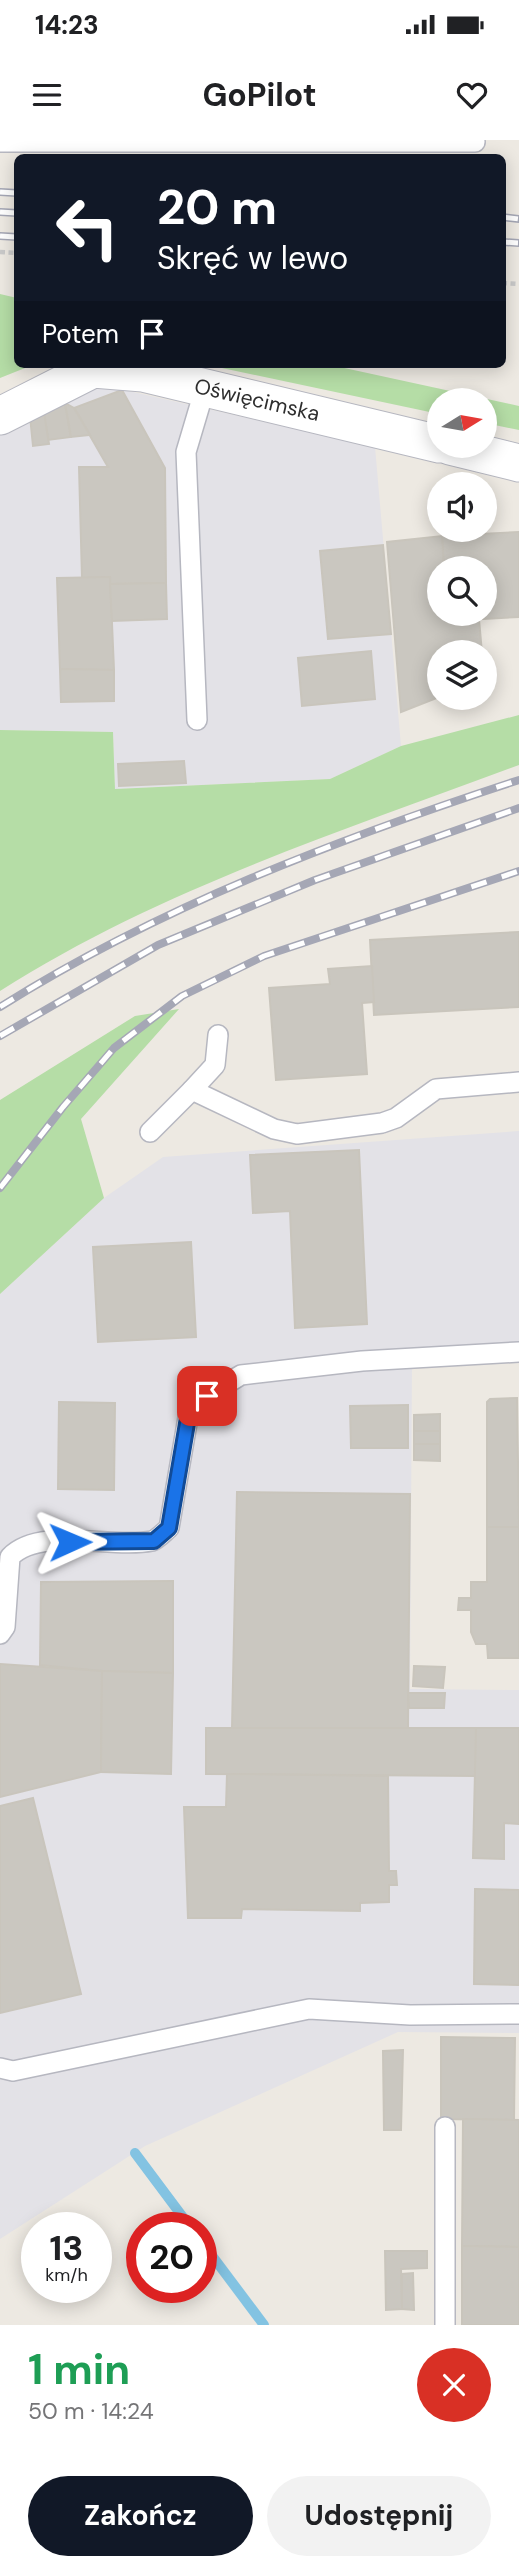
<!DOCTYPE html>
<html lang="pl">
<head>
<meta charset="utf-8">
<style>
	:root { --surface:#fff; --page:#f2f2f2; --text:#202124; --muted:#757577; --accent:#111827 }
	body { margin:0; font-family:"DM Sans",sans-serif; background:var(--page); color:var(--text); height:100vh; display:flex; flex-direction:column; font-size:26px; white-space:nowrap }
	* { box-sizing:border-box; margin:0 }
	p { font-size:23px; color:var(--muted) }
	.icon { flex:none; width:38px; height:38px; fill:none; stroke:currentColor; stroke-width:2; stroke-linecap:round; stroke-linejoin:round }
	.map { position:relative; height:2185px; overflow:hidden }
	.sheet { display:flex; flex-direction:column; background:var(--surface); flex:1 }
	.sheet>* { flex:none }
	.top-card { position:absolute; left:14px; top:14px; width:492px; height:214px; border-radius:10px; box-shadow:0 4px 18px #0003; background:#111827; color:#fff; overflow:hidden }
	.needle { width:46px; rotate:79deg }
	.controls { position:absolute; left:427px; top:248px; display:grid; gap:14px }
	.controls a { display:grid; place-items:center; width:70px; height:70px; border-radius:50%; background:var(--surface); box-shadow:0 4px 18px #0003; font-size:35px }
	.speed { position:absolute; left:21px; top:2072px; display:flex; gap:14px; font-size:35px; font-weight:700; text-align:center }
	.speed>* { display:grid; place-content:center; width:91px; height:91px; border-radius:50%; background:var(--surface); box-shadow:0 4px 18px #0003; line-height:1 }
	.speed small { font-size:18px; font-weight:400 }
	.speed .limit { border:10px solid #d22; background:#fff; color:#111 }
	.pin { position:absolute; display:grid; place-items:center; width:60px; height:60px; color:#fff; margin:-30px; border-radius:14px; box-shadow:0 4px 10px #0006 }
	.me { position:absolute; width:77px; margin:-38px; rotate:89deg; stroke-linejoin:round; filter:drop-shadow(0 0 5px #0008) }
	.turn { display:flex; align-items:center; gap:24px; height:147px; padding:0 28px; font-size:32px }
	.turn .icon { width:91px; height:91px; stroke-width:2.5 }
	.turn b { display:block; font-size:49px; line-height:60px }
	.then { display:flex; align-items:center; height:66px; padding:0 28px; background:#0003; gap:14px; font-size:26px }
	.round { display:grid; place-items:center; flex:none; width:74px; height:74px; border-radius:37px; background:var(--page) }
	.headline { display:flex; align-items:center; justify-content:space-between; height:119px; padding:0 28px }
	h1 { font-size:42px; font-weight:700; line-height:52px; color:#1e9e55 }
	.button { display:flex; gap:14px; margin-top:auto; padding:14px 28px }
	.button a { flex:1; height:80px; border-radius:42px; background:var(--accent); color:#fff; font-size:28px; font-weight:700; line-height:80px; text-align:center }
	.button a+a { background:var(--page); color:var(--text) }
	.status { display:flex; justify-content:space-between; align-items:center; height:49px; padding:0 35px; background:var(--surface); direction:ltr }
	.status svg { height:19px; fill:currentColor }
	header { display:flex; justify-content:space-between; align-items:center; height:91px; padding:0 28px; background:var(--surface); font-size:32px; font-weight:700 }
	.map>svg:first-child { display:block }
</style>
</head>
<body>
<div class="status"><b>14:23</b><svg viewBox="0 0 49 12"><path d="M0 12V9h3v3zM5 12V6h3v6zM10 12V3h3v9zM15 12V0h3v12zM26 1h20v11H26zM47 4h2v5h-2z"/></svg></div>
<header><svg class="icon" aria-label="menu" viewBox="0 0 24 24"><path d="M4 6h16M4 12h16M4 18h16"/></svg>GoPilot<svg class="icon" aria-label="heart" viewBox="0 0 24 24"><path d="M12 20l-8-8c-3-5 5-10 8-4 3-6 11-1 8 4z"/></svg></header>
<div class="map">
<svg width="519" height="2185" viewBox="0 0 519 2185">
	<rect width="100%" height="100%" fill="#ede9e2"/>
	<g fill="#e3e2e7">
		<polygon points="98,244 375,307 401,606 330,639 115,649 113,592 0,590 0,284"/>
		<polygon points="519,991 519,1215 412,1220 410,1549 519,1550 519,1893 398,1892 145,2006 0,2099 0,1154 104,1058 163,1017"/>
	</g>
	<g fill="#b5dda6">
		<polygon points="0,154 17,158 18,224 35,224 0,238"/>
		<polygon points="203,224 326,224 519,266 519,290 485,283 485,261 439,261 439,274"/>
		<path d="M519,575V625C343,691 160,749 0,851V590L113,592L115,649L330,639L401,606Z"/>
		<polygon points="179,869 81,979 104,1058 0,1154 0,960 135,876"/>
	</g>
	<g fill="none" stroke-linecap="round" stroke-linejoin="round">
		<g stroke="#83c3e2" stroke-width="10">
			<polyline points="135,2013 191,2088"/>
			<polyline points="201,2101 264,2185"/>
		</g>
	</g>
	<g fill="#cac7c0" stroke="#c9c5bc" stroke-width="2">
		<polygon points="122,250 165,328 166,443 110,444 110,437 82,438 79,327 108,327 74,268"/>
		<polygon points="65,263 71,297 48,300 43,266"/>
		<polygon points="65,263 74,268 90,295 71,297"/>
		<polygon points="44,273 49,304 33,306 30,276"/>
		<polygon points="519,392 519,477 448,481 447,474 485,474 485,429 444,429 442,396"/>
		<polygon points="442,396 444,429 439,429 439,474 447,474 448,481 479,479 482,513 439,513 439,557 401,572 387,402"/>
		<polygon points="383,405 391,494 328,499 320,411"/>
		<polygon points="110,437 114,530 60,529 57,438"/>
		<polygon points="166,443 167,479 112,481 110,444"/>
		<polygon points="371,511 375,559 302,566 298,518"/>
		<polygon points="60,529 114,530 114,561 61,562"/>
		<polygon points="184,621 186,643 119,646 118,624"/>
		<polygon points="519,792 519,867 374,875 370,800"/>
		<polygon points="372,826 374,862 362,863 367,934 276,940 269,848 330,844 328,829"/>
		<polygon points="359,1010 367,1184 295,1188 290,1071 253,1073 250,1015"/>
		<polygon points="191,1102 196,1197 98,1202 93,1107"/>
		<polygon points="517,1258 519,1387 487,1387 487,1262 490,1259"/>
		<polygon points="59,1262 115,1263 114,1350 58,1349"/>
		<polygon points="408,1265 408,1308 351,1308 350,1266"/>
		<polygon points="440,1274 440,1291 414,1291 414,1275"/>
		<rect x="414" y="1291" width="26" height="13"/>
		<polygon points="414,1304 440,1304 440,1321 414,1320"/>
		<polygon points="237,1352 410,1354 408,1588 232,1588"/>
		<polygon points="487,1387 519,1387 519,1518 488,1518 487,1504 476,1504 471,1492 471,1470 458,1470 459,1458 471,1458 471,1442 487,1442"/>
		<polygon points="173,1441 173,1533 102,1531 40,1525 41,1442"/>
		<polygon points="0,1524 102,1531 101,1632 0,1657"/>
		<polygon points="414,1526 445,1527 443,1548 413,1546"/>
		<polygon points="102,1531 173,1533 171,1634 101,1632"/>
		<polygon points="408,1553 445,1553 444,1568 409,1568"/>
		<polygon points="206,1588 476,1588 476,1636 206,1634"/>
		<polygon points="476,1588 519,1588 519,1684 504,1683 504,1719 473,1718"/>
		<polygon points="227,1634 388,1636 389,1731 396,1731 397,1745 389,1745 389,1762 360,1763 360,1771 242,1769 241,1778 188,1778 184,1667 226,1667"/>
		<polygon points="33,1658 81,1854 0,1873 0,1666"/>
		<polygon points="475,1749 519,1750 519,1845 474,1844"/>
		<polygon points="441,1897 515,1898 514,1980 441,1979"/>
		<polygon points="403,1910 401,1990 384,1990 383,1911"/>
		<polygon points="463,1979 519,1980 519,2107 462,2106"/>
		<polygon points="462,2106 519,2107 519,2185 462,2185"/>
		<polygon points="385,2111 427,2111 427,2128 401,2129 402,2169 386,2170"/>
		<polygon points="413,2133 414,2170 402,2169 402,2134"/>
	</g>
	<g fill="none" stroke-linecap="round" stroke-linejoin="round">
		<g stroke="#b6b7c0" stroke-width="22">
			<g id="service">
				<polyline points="0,2 475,2"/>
				<polyline points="197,580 186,312 205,248"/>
				<polyline points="192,950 215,925 218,895"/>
				<polyline points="150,992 192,950 274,989 297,994 382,983 396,978 436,949 519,942"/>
				<path d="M0,1494L5,1487L10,1417C40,1386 111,1409 152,1401C158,1399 164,1392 169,1388L190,1266L241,1235L362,1221L519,1212"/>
				<polyline points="0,1928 13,1931 309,1869 410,1875 519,1874"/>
				<polyline points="445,2185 445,1987"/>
			</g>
		</g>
		<g stroke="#b6b7c0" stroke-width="39">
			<g id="minor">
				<polyline points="0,276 93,229 143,233 439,304"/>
				<polyline points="450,306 519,323"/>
			</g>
		</g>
		<g stroke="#c9c9c9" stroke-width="4.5" stroke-dasharray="5 3.5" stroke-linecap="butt">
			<polyline points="0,112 18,113"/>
			<polyline points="502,143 519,144"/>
		</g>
		<use href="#service" stroke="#fff" stroke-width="19"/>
		<use href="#minor" stroke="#fff" stroke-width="37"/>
		<g stroke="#a5a7b5" stroke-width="8">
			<g id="rail">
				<polyline points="0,52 18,53"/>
				<polyline points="0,72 18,73"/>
				<polyline points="502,77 519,79"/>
				<polyline points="0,96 18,97"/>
				<polyline points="502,102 519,103"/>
				<path d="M0,867C159,767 340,698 519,640"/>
				<polyline points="0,896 158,805 315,740 519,668"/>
				<polyline points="0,1048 63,967 114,908 182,856 264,816 519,731"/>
			</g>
		</g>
		<use href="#rail" stroke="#fff" stroke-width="5" stroke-dasharray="16" stroke-linecap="butt"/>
	</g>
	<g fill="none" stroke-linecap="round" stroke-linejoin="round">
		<g stroke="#114b97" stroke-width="18">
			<polyline id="route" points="70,1402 154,1401 169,1388 190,1266 207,1256"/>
		</g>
		<use href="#route" stroke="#1a73e8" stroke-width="12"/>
	</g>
	<g text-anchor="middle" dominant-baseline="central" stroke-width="6" stroke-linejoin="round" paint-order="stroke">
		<g font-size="21" fill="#2e2e2e" stroke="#fff">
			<text transform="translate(257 260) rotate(13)">Oświęcimska</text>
		</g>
	</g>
</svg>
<div class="controls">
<a><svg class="needle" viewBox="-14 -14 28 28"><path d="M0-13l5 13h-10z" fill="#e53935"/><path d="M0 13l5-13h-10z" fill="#757577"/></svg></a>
<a><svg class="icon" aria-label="sound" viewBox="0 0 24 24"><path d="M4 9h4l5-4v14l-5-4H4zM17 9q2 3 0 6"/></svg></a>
<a><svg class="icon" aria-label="search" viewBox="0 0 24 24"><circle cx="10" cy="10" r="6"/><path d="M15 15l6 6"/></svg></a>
<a><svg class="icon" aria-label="layers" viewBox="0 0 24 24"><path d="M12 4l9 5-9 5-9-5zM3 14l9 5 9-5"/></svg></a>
</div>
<div class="speed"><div>13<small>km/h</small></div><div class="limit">20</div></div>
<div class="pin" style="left:207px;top:1256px;background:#d93025"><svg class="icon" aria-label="arrive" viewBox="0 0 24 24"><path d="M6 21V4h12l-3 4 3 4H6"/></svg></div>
<svg class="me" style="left:70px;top:1402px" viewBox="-20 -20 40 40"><path d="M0-17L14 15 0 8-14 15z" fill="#1a73e8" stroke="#fff" stroke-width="4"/></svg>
<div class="top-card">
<div class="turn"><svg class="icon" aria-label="left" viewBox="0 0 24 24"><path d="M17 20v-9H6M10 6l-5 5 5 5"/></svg><div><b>20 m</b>Skręć w lewo</div></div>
<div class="then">Potem<svg class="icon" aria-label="arrive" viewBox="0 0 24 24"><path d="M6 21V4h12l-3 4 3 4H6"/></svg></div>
</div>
</div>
<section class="sheet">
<div class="headline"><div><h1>1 min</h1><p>50 m · 14:24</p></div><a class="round" style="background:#d93025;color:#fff"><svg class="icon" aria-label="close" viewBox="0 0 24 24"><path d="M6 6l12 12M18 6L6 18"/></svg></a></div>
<div class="button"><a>Zakończ</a><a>Udostępnij</a></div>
</section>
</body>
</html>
